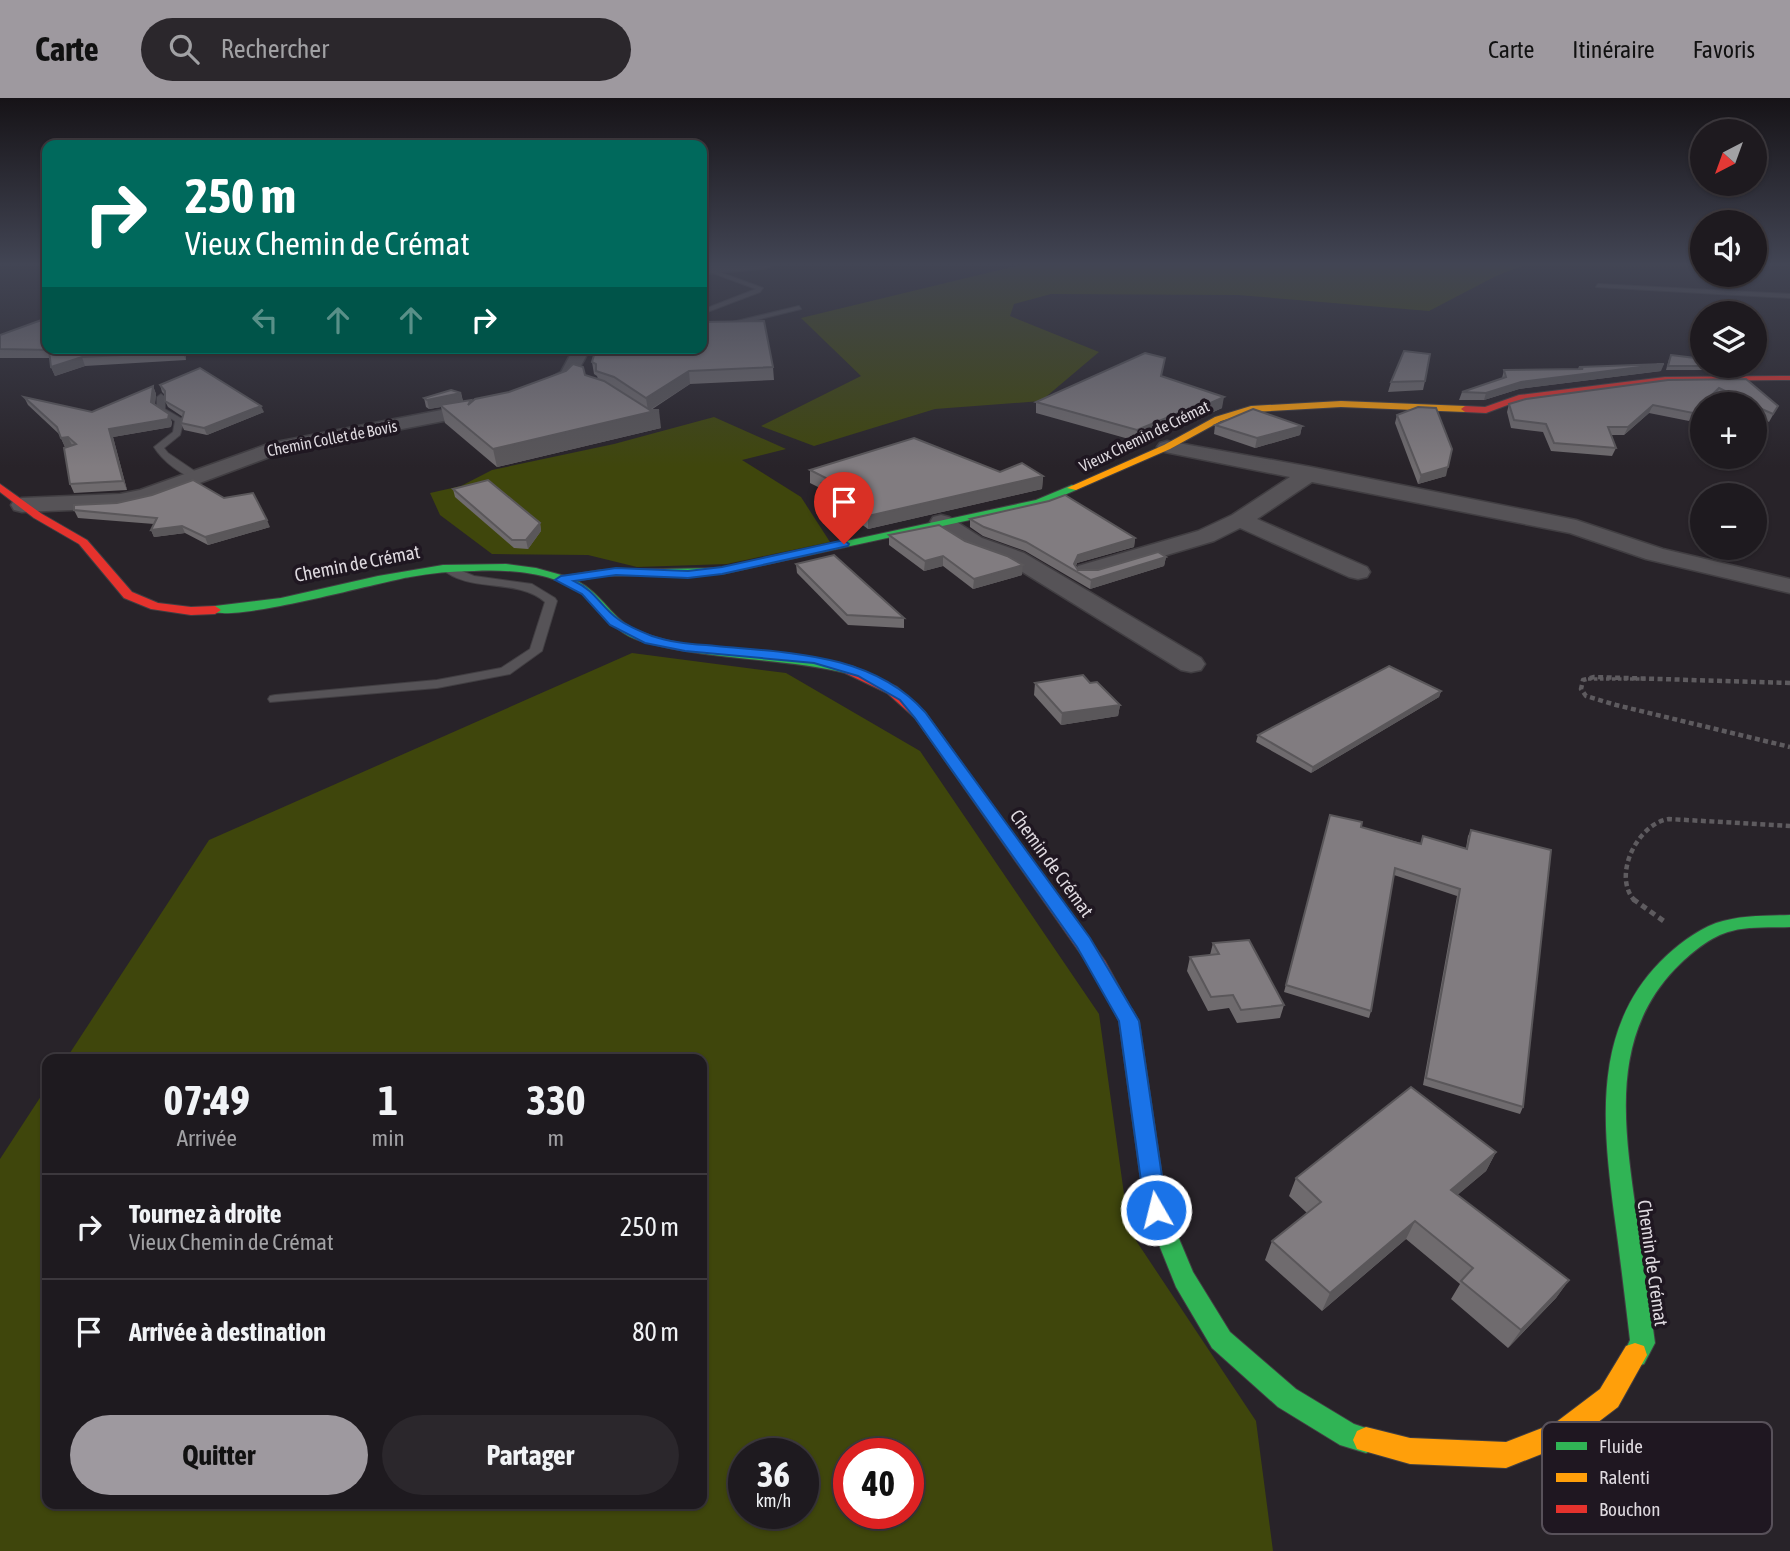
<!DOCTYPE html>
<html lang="fr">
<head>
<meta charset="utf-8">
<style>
	:root { --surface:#1e1a1f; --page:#2b272c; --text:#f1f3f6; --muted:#a1a1a4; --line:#3c383d; --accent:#9e999f }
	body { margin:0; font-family:"Asap Condensed",sans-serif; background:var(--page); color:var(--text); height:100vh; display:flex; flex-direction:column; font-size:26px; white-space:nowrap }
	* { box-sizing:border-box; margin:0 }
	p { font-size:23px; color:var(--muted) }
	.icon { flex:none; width:38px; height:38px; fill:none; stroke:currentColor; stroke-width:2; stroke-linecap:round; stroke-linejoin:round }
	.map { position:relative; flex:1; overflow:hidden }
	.details { position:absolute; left:42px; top:956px; width:665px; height:455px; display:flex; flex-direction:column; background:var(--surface); border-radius:14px; box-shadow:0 2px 5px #0004,0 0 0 2px var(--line) }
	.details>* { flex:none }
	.banner { position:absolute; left:42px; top:42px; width:665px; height:214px; border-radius:14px; box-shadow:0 2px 5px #0004,0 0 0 2px var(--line); background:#00695c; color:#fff; overflow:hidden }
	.needle { width:46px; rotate:221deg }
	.buttons { position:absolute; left:1690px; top:21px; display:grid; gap:14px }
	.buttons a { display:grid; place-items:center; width:77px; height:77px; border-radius:50%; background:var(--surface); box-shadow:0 2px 5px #0004,0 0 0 2px var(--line); font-size:35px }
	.speed { position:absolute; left:728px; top:1340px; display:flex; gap:14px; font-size:35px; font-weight:700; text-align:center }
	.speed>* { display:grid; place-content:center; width:91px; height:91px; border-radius:50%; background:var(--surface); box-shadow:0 2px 5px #0004,0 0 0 2px var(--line); line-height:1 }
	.speed small { font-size:18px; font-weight:400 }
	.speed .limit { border:10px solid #d22; background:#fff; color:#111 }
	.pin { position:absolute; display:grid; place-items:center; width:60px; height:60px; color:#fff; margin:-72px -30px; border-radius:50% 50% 50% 0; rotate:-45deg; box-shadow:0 0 7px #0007 }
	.pin .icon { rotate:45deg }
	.me { position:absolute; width:77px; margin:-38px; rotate:352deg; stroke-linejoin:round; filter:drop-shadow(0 0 5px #0008) }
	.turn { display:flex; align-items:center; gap:24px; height:147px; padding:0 28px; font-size:32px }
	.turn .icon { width:91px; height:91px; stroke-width:2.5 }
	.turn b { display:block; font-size:49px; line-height:60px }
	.lanes { display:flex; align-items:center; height:66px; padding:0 28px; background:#0003; justify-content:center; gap:35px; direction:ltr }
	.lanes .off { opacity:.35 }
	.eta { display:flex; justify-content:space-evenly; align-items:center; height:119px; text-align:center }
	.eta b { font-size:42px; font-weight:700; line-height:49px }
	.button { display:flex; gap:14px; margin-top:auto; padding:14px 28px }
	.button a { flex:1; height:80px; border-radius:42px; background:var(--accent); color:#111; font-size:28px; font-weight:700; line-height:80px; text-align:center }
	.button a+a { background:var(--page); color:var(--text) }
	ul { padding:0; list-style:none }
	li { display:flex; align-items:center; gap:21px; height:105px; padding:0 28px; border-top:2px solid var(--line) }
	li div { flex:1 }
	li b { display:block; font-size:26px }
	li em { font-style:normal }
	header { display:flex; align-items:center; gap:42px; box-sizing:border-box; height:98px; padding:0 35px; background:var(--accent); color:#111 }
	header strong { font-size:33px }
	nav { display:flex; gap:38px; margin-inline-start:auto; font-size:24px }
	.search { width:490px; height:63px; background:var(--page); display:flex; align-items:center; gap:18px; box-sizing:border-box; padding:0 24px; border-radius:38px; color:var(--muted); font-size:26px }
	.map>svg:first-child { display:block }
</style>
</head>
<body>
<header>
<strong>Carte</strong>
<div class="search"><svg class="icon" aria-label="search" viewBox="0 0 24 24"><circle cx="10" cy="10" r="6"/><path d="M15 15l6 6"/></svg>Rechercher</div>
<nav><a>Carte</a><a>Itinéraire</a><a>Favoris</a></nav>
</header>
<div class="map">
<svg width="1790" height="1453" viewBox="0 0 1790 1453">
	<rect width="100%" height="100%" fill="#282329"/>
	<g fill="#3f460c" fill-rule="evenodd">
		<polygon points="1024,166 1703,166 1703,169 1522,168 1496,178 1429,213 1238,197 1051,196 1014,206 1010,218 1099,254 1041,303 935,311 814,348 761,328 861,278 801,220"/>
		<polygon points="714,319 786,351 742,362 801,399 830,444 727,466 637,469 588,457 492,456 440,417 430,395 461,388 492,372 614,346"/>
		<path d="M632,555L786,575L920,653L1099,916L1129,1132L1256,1323L1273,1453H0V1061L47,989V1405H702V961H66L209,742ZM744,1356H803V1416H744ZM849,1356H908V1416H849Z"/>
	</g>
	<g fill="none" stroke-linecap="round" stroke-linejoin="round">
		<g stroke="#413e42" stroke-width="2">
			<g id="lane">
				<polygon points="707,171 711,171 763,190 760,194 702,216 702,212 756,191 707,173"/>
				<polygon points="1598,186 1790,196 1790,200 1596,189"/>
				<polygon points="799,208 801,211 724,230 702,232 702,228 724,226"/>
				<path d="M161,296L165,299V311L184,322L180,337L164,350L168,355L199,376V380C184,381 162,362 154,349L173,334L175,323L157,312V299Z"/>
				<path d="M447,467L474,478L532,486L555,500L557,503L542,553L510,576L437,590L270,604L268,601L270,598L275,597L437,582L501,570L530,551L545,504C515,479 469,496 441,470Z"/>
			</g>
		</g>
		<g stroke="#413e42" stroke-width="3">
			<g id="street">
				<polygon points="727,166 774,166 767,170 702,176 702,168"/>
				<path d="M574,250H590C580,272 562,304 533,297L530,293L533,289L561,274Z"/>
				<polygon points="488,303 497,309 495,313 283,354 154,402 120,410 22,414 14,412 11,407 14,402 22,400 120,396 140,392 271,345"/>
				<polygon points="1167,343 1311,369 1576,422 1663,451 1790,481 1790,495 1646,461 1570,435 1312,384 1257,421 1367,469 1370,474 1367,479 1358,481 1349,479 1240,430 1214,443 1096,478 1087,480 1078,478 1075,473 1078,468 1198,433 1232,417 1290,379 1160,353 1157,349 1160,345"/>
				<polygon points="941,417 949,419 982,440 1024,455 1201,560 1205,566 1201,572 1191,574 1181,572 1008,465 966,450 933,429 930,424 933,419"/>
			</g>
		</g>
		<g stroke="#413e42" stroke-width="2">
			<g id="fast">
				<path d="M1072,387L1077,390L1076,392L1043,406L722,476L601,478L577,483C602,495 613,523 638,533C679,550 727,551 770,554C799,557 827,562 855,569V575L850,576C781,559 709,563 641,543C617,536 609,521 592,504C563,475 514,471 474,473C452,473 431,475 410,479C379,484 227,527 209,512L215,508L281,500L378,478L443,467L506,466L536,470L565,478L601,472L722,470L1036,402Z"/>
				<path d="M1790,817V829C1771,830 1750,828 1732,833C1710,838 1690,856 1675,871C1610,939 1624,1028 1636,1113C1643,1157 1649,1201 1655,1245L1644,1266L1635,1269L1626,1266L1623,1257L1630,1242C1625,1200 1620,1158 1614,1115C1603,1028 1592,933 1660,864C1676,848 1695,833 1716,825C1740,817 1765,818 1790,817Z"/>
				<polygon points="1125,909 1132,911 1139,923 1167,1112 1193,1174 1230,1234 1296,1291 1354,1326 1375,1333 1379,1342 1375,1351 1366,1355 1340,1347 1278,1309 1212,1250 1176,1189 1145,1112 1119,923 1116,916 1118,911"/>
			</g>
		</g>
		<g stroke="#413e42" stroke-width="2">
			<g id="slow">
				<polygon points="1341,303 1465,308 1469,311 1465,314 1341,309 1252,314 1221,323 1170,351 1076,392 1067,390 1164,347 1215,319 1251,308"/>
				<polygon points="1635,1245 1644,1248 1647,1257 1618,1309 1572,1344 1506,1370 1410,1366 1357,1351 1353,1342 1357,1333 1366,1329 1410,1340 1506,1344 1555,1325 1600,1291 1626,1248"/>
			</g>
		</g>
		<g stroke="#413e42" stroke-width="2">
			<g id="jam">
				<polygon points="1790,278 1790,282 1665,283 1521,302 1486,315 1465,314 1461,311 1465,308 1485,309 1519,297 1665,279"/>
				<polygon points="0,386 42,416 87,442 132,494 158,505 191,509 215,508 221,512 215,516 191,517 151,511 124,500 79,446 34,420 0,394"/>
				<polygon points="850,568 897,589 925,614 1105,863 1134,916 1132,921 1125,923 1118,921 1092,872 915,620 887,595 845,575 845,569"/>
			</g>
		</g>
		<polyline stroke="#5e5b5f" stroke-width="3.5" stroke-dasharray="3.5 2.5" stroke-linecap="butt" points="1588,581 1646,581"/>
		<g stroke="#5e5b5f" stroke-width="4.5" stroke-dasharray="5 3.5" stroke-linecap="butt">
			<polyline points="1790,585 1594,579 1583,582 1581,591 1586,598 1616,607 1790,649"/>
			<path d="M1635,803C1611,778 1638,725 1669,721L1790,728"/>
		</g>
		<polyline stroke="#5e5b5f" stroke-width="5" stroke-dasharray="6 4.5" stroke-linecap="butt" points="1633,801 1665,824"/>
		<use href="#lane" fill="#565357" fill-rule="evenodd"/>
		<use href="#street" fill="#565357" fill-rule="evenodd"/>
		<use href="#fast" fill="#30b455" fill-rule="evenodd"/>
		<use href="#slow" fill="#ff9f0a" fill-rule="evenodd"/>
		<use href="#jam" fill="#e5322d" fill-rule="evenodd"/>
	</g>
	<g fill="#6f6b6e">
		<polygon points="0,237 47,250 184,250 186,255 186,262 85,268 55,278 51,269 50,260 0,260"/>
		<polygon points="1669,261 1725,268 1723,272 1666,272"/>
		<polygon points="592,264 773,269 774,282 690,286 651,312 661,330 497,369 445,325 441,309 429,311 426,309 424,300 461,295 463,303 471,304 585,277 598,281 597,278 594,276"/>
		<polygon points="1579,269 1661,273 1519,291 1484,302 1459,302 1462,294 1502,280 1504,272 1578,271"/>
		<polygon points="1162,279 1222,310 1187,326 1181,324 1136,343 1036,315 1036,304"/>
		<polygon points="1746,281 1778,308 1769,324 1755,317 1755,306 1733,306 1716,298 1703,306 1703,310 1689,323 1649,315 1624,337 1611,337 1616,350 1612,358 1551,353 1543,334 1511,330 1507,314 1509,306"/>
		<polygon points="1425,283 1423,292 1388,294 1391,284"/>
		<polygon points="160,287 264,314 207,337 184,332 181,325 183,319 168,309 165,303 165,297 162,294"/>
		<polygon points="153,288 156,296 155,307 172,324 171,329 113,339 127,392 74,395 70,386 72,347 65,349 59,336 28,307 24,299 92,314"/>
		<polygon points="1397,317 1446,378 1418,386 1395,325"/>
		<polygon points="1215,327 1302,328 1300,337 1255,350 1214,336"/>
		<polygon points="810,372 1000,374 1043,378 1042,391 868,431 822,397 822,391 810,385"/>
		<polygon points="453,391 540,425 541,433 528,451 514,450 455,399"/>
		<polygon points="74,412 270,429 208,447 185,435 154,439 151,432 154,426 78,420"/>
		<polygon points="970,421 1135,440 1134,449 1077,465 1076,468 1078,472 1098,472 1166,459 1164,468 1090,491 1025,453 983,438 970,429"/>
		<polygon points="889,437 1022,477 973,491 943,468 924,473 889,447"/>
		<polygon points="796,466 904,520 904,530 848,527 797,475"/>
		<polygon points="1035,585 1090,585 1120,607 1118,618 1061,627 1034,597"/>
		<polygon points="1441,593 1439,599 1311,675 1256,644 1258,637"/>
		<polygon points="1330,717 1361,729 1421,745 1466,750 1468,738 1471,732 1523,1009 1520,1016 1423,987 1457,798 1394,777 1371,913 1369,920 1284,894"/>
		<polygon points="1213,845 1284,907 1280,920 1237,925 1229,910 1208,913 1187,873 1190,859 1210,857"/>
		<polygon points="1496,1054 1486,1073 1457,1097 1569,1182 1556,1200 1508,1250 1451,1201 1460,1186 1406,1141 1322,1213 1265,1162 1272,1143 1307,1115 1289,1098 1296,1080"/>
	</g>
	<g fill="#5a575a">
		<polygon points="183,250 184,250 186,255 186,262 182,254"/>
		<polygon points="82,259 85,268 55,278 51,269"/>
		<polygon points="1664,266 1661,273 1519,291 1484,302 1486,295 1521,284"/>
		<polygon points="689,273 690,286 648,313 646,300"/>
		<polygon points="153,288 156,296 154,312 151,304"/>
		<polygon points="1719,290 1716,298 1707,306 1703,306 1703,310 1689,323 1693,315"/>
		<polygon points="461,295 463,305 440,307 441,309 429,311 427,302"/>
		<polygon points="1224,299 1222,310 1187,326 1188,315"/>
		<polygon points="1653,307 1649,315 1624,337 1628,329"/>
		<polygon points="261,308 264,314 207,337 204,330"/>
		<polygon points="659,312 661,330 497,369 493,351"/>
		<polygon points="1183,313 1181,324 1136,343 1137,332"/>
		<polygon points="169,316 172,324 171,329 113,339 127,392 123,383 109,331"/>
		<polygon points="1302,328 1300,337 1255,350 1257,340"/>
		<polygon points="68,339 72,347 65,349 61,340"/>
		<polygon points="1448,369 1446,378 1418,386 1421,377"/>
		<polygon points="1043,378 1042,391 868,431 868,418"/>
		<polygon points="267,422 270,429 208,447 205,439"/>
		<polygon points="540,425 541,433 528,451 526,442"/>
		<polygon points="182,428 185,435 154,439 151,432"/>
		<polygon points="1135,440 1134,449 1077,465 1074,472 1074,466 1078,457"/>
		<polygon points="943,458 943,468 924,473 925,463"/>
		<polygon points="1166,459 1164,468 1090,491 1091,482"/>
		<polygon points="1023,467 1022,477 973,491 974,481"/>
		<polygon points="1441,593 1439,599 1311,675 1313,669"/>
		<polygon points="1120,607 1118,618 1061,627 1062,615"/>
		<polygon points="1496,1054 1486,1073 1441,1111 1451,1092"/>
		<polygon points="1415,1123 1406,1141 1322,1213 1330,1195"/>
		<polygon points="1569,1182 1556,1200 1508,1250 1521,1232"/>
	</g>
	<g fill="#817c80" stroke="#5a575a" stroke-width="2">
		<polygon points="47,220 47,250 183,250 182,254 82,259 51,269 49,252 0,251 0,237"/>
		<polygon points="764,223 773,269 689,273 646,300 614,279 596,273 596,266 592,264 596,250 702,250 702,224"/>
		<polygon points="1404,253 1430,256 1425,283 1391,284"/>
		<polygon points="1145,255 1165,260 1161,278 1224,299 1188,315 1183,313 1137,332 1036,304"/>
		<polygon points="1671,257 1703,261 1703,268 1668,268"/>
		<polygon points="573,266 583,269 585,277 604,283 650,312 659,312 493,351 440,307 471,302 468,307 475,301 509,294 566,273"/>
		<polygon points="1664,266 1521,284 1486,295 1462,294 1506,279 1504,272 1583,271 1579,269"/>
		<polygon points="200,270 261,308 204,330 181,325 184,314 165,303 165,293 160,287"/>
		<polygon points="1746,281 1778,308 1773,316 1755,308 1755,306 1752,306 1719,290 1693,315 1653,307 1628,329 1608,329 1616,350 1554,345 1546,326 1514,322 1509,306 1526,301 1668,282"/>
		<polygon points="153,288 151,304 169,316 168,321 109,331 123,383 70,386 64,350 76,346 68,339 61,340 57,329 24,299 92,314"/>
		<polygon points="451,292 461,295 427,302 424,300"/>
		<polygon points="1418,309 1436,310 1452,351 1448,369 1421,377 1397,317"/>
		<polygon points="1253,311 1302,328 1257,340 1215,327"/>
		<polygon points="914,340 1000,374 1022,365 1043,378 868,418 822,385 830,382 810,372"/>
		<polygon points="193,382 224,400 253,395 267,422 205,439 182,428 151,432 157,420 74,412 74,407 117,405 152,397"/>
		<polygon points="488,382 540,425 526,442 512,442 453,391"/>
		<polygon points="1065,397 1135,440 1078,457 1074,466 1078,472 1098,472 1158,454 1166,459 1091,482 1026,444 984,429 970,421 1049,403"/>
		<polygon points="939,427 965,443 1007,458 1023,467 974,481 943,458 925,463 889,437"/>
		<polygon points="834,457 904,520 847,517 796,466"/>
		<polygon points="1389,568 1441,593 1313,669 1258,637"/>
		<polygon points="1083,577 1090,585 1097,584 1120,607 1062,615 1035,585"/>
		<polygon points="1330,717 1362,724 1361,729 1421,746 1423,738 1467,751 1471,732 1551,752 1523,1009 1426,980 1460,791 1395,770 1371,913 1286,887"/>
		<polygon points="1249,842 1284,907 1241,912 1233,897 1211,899 1190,859 1219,856 1213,845"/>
		<polygon points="1411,989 1496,1054 1451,1092 1569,1182 1521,1232 1461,1183 1473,1170 1415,1123 1330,1195 1272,1143 1321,1104 1296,1080"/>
	</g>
	<linearGradient id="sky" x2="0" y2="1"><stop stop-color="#161317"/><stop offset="0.45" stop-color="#424554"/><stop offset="1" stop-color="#424554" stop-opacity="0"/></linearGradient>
	<rect width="1790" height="369" fill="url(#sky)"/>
	<path fill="#1a73e8" stroke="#114b97" stroke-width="2" d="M844,442L849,446L848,448L722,476L688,480L616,477L574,483C596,493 600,508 618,521C627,528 642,534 652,538C672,545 695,546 716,548C789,555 872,555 925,614L1090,840L1139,923L1167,1112L1164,1119L1156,1122L1148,1119L1145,1112L1119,923L1077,849L915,620L900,602L858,578L814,565L685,553L645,545L610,527L582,496L555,482L561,478L616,470L688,473L722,469Z"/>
	<g text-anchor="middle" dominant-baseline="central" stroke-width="7" stroke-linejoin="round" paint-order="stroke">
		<g font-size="16" fill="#ded9df" stroke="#1f1721">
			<text transform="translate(1144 338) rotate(-26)">Vieux Chemin de Crémat</text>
			<text transform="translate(332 340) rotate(-11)">Chemin Collet de Bovis</text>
		</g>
		<g font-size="19" fill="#ded9df" stroke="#1f1721">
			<text transform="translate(357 465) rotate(-11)">Chemin de Crémat</text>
			<text transform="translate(1052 765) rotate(54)">Chemin de Crémat</text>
			<text transform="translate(1653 1165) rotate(82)">Chemin de Crémat</text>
		</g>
	</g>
	<rect x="1542" y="1324" width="230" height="112" rx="10" fill="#1f1721" stroke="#58515a" stroke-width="2"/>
	<rect x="1556" y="1344" width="31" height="8" fill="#30b455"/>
	<rect x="1556" y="1375" width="31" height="9" fill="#ff9f0a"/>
	<rect x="1556" y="1407" width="31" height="8" fill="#e5322d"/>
	<g font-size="19" fill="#ded9df">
		<text x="1599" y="1355">Fluide</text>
		<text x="1599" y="1386">Ralenti</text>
		<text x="1599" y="1418">Bouchon</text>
	</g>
</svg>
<div class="buttons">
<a><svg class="needle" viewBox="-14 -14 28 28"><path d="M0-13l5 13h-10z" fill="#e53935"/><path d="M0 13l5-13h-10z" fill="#a1a1a4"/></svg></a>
<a><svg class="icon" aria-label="sound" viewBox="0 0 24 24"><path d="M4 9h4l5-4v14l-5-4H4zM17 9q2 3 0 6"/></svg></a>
<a><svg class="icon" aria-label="layers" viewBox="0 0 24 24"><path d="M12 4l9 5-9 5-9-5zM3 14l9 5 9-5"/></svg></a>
<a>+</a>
<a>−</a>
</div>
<div class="speed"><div>36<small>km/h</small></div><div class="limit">40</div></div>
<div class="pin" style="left:844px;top:446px;background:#d93025"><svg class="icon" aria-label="arrive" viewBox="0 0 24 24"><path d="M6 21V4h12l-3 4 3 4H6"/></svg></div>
<svg class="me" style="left:1156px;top:1112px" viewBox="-20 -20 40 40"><circle r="17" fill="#1a73e8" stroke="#fff" stroke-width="3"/><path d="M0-11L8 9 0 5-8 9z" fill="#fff"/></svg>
<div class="banner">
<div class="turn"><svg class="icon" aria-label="right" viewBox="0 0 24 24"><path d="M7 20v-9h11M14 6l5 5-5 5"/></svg><div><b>250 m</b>Vieux Chemin de Crémat</div></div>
<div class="lanes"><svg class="icon off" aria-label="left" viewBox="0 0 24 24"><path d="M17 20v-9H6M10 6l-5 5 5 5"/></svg><svg class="icon off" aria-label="ahead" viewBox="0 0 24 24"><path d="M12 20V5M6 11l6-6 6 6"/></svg><svg class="icon off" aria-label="ahead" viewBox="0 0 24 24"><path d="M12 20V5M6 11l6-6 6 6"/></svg><svg class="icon" aria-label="right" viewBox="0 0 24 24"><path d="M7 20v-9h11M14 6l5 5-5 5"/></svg></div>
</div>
<section class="details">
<div class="eta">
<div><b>07:49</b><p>Arrivée</p></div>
<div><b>1</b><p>min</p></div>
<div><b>330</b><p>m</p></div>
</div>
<ul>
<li><svg class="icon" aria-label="right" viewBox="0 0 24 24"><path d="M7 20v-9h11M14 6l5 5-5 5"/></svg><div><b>Tournez à droite</b><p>Vieux Chemin de Crémat</p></div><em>250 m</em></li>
<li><svg class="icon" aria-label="arrive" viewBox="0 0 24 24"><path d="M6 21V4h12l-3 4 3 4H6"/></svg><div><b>Arrivée à destination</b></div><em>80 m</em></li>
</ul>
<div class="button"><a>Quitter</a><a>Partager</a></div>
</section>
</div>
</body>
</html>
